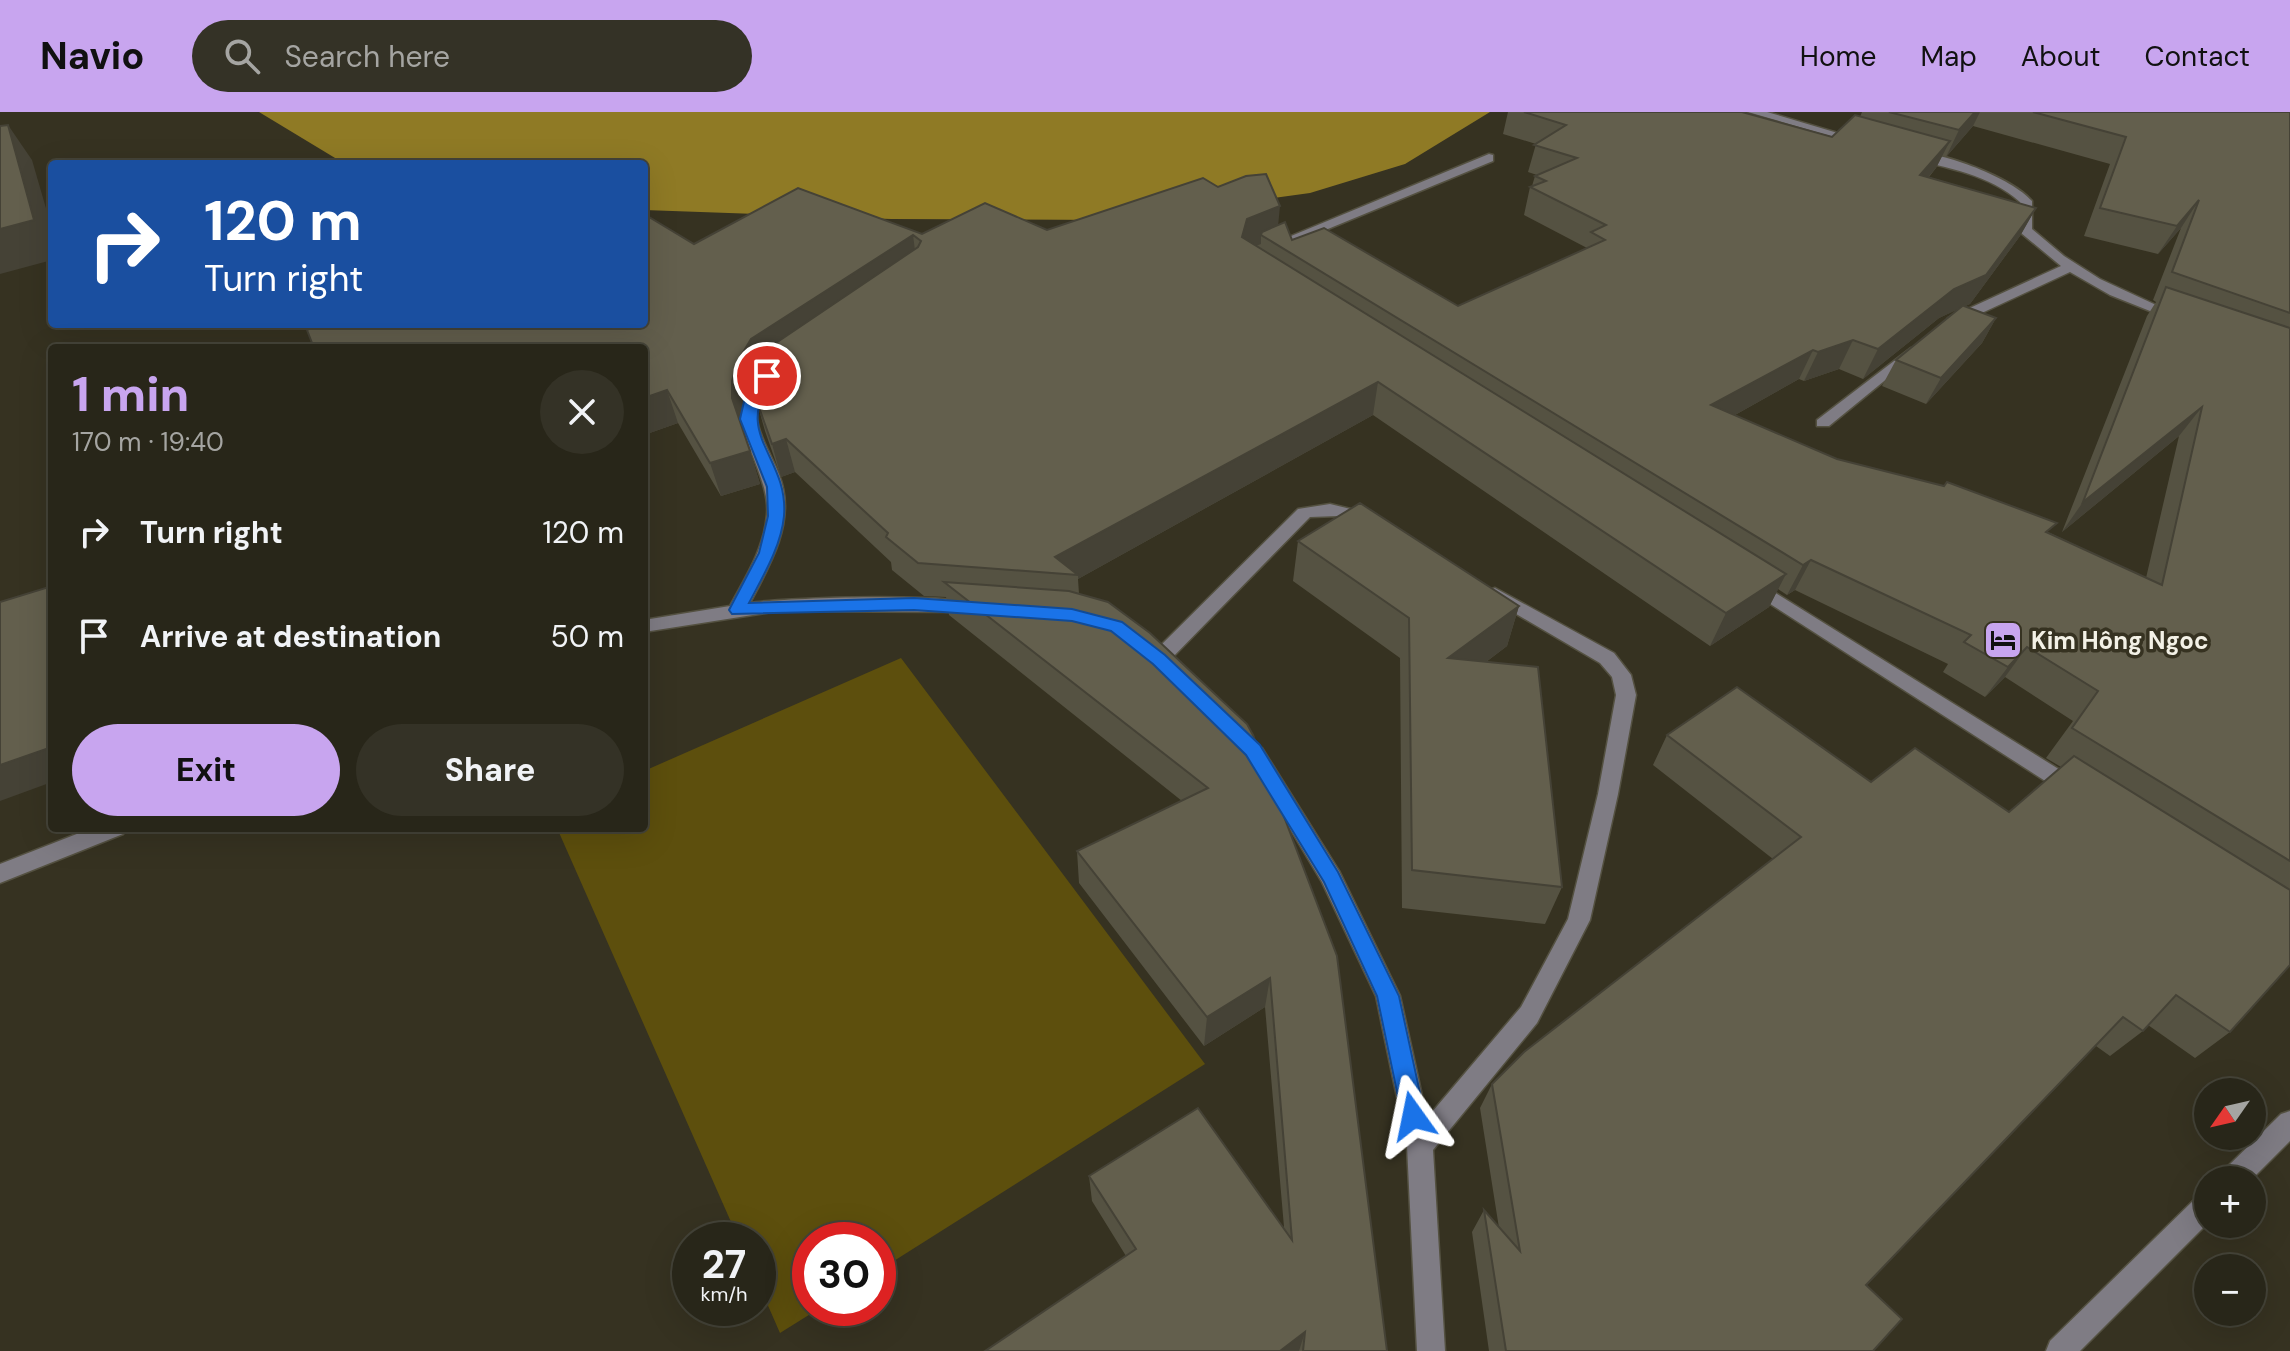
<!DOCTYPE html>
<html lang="en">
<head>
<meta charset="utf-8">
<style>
	:root { --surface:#282619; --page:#343226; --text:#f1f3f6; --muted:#a5a5a2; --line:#444338; --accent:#c8a5ef }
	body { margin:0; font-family:"DM Sans",sans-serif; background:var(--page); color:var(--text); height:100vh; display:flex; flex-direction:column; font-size:30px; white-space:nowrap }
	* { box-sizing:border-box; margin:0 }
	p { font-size:26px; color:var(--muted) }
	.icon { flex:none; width:44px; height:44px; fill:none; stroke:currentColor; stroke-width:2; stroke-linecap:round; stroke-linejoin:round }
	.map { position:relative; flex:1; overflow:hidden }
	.details { position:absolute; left:48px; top:232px; width:600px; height:488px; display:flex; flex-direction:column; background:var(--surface); border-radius:8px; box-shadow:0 8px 32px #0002,0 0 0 2px var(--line) }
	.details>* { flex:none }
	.hud { position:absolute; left:48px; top:48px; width:600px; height:168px; border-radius:8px; box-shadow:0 8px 32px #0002,0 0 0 2px var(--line); background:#1a4fa0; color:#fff; overflow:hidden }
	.needle { width:52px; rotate:236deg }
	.buttons { position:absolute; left:2194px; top:966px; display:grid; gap:16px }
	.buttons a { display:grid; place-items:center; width:72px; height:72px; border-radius:50%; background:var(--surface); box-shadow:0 8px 32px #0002,0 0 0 2px var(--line); font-size:40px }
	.speed { position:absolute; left:672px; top:1110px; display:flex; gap:16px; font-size:40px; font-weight:700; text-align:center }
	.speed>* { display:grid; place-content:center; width:104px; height:104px; border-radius:50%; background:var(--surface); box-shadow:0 8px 32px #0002,0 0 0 2px var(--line); line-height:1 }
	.speed small { font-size:20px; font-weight:400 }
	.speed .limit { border:12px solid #d22; background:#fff; color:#111 }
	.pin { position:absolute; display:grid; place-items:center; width:68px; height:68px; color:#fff; margin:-34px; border:4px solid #fff; border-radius:50%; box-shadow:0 2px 8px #0007 }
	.me { position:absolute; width:88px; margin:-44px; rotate:348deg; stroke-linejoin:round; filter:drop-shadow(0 0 6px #0008) }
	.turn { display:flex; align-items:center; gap:28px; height:168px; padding:0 24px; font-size:36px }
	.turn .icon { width:104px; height:104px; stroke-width:2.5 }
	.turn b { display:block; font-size:56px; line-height:68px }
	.round { display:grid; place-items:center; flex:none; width:84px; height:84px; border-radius:42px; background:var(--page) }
	.overview { display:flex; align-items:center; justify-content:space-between; height:136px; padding:0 24px }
	h1 { font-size:48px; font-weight:800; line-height:60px; color:var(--accent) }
	.cta { display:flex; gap:16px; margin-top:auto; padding:16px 24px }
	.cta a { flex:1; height:92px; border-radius:48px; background:var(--accent); color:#111; font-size:32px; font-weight:800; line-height:92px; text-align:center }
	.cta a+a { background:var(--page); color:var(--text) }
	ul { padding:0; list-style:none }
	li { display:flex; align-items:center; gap:24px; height:104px; padding:0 24px }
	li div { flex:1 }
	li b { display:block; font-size:30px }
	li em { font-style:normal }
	header { display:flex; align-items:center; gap:48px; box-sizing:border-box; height:112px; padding:0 40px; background:var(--accent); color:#111 }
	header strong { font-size:38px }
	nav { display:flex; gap:44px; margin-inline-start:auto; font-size:28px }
	.search { width:560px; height:72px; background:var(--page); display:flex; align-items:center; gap:20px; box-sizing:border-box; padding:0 28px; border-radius:44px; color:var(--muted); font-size:30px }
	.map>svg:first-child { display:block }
</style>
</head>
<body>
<header>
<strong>Navio</strong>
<div class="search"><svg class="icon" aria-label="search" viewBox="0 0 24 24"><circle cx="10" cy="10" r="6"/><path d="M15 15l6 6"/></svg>Search here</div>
<nav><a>Home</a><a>Map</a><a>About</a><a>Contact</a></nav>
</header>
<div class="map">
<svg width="2290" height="1239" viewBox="0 0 2290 1239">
	<rect width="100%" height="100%" fill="#363221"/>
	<polygon fill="#5d4f0d" points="901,546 1205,952 878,1159 878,1128 810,1128 810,1196 820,1196 780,1221 758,1171 758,1128 739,1128 557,716 644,716 644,659"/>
	<polygon fill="#8f7a25" points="259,0 1490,0 1405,52 1310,81 1111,108 891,107 644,98 644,52 345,52"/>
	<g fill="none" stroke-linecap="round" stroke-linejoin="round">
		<g stroke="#545141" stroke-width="3">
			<g id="minor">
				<polygon points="1748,0 1767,0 1868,30 1858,32"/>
				<path d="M1908,40C1939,38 2011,65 2032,89V117L2064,144L2100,167L2182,205L2175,209L2110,183L2070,160L1958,212H1948V206L2061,154L2021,121L2020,90C1989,62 1947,56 1908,46Z"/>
				<polygon points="1489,42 1493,43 1493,49 1272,140 1260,137"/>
				<polygon points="1911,236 1918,240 1916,243 1829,314 1817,314 1817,308"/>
				<path d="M773,256L780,260C775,267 764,275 760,283C746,315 777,345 783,376C792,417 768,456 750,491C780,486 970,479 983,496L980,500L778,499L644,520V508L730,494C745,466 764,437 767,403C771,363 727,313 747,279C751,271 761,264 768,257Z"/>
				<polygon points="1330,392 1359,399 1379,411 1370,417 1338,404 1310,405 1166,552 1152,552 1150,547 1152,542 1298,397"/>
				<polygon points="1753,467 2081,671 2084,677 2081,683 2067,683 1747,477 1744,473 1747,469"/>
				<polygon points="1495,476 1614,541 1631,563 1636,583 1618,682 1590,808 1537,911 1433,1038 1445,1239 1417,1239 1407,1034 1376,884 1322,770 1245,641 1248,636 1262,636 1339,759 1400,884 1427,1006 1521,895 1568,807 1598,682 1616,583 1612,565 1600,551 1489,486 1486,482 1489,478"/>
				<polygon points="92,716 126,716 123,722 0,771 0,752"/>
				<polygon points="2290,999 2290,1029 2251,1068 2219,1068 2223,1059 2281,1002"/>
				<polygon points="2208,1079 2208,1111 2080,1239 2046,1239 2050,1229 2199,1083"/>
			</g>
		</g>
		<use href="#minor" fill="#7f7c84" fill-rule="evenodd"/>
	</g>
	<g fill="#555242" fill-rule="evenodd">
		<path d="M1508,0H1742L1832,25L1860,5L1862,0H2290V853L2230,920L2195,946L2148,913L2143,919L2110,944L2096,934L1866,1173L1873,1239H1489L1472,1120L1484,1098L1499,1116L1480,996L1492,972L1773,747L1653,653L1667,623L2009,700L2061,655L2046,646L2073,609L2005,565L1985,585L1943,560L1948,552L1795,478L1787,483L1778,477L1769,495L1710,534L1373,303L1078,467L1079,482L1247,612L1387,1239H985L1126,1144L1092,1089L1089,1064L1284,1115L1265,895L1204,934L1079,771L1077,739L1182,689L949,503L946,485L924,484L892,458L891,450L795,360L781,365L765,319L756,287L755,267L747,281L742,302V313L760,372L721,384L678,311L644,323V236L694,132L1047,118L1278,113L1292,128L1458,194L1587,136L1524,103L1530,75L1532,74L1535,64L1537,63L1528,60L1536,32L1503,22ZM1973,14L2110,52L2084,124L2158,142L2181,116L2153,188L2156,190L2147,204L2062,420L2179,324L2146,466L2050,421L1837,347L1735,303L1799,267L1804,269L1839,257L1863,267L1939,206L1960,196L1896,248L1882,274L1926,292L1982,231L1996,206L1965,194L1970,192L2020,124L2036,96L1929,65L1936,56L1942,44L1946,45Z"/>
		<polygon points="1298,429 1519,494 1507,534 1486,550 1562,775 1545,812 1402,796 1400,546 1293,469"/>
	</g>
	<g fill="#454236">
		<polygon points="1975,0 1980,0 1973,14 1946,45 1959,18"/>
		<polygon points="8,13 32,48 52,117 52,148 0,162 0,117"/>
		<polygon points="1950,29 1936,56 1907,90 1920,63"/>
		<polygon points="2199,88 2181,116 2158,142 2177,114"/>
		<polygon points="1280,94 1277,125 1261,123 1261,132 1245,138 1242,125 1247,107"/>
		<polygon points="2036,96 2020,124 1970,192 1939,206 1863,267 1878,237"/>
		<polygon points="913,123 917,154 759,260 747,281 742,302 742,318 732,286 732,269 738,249 751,227"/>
		<polygon points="1996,206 1982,231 1926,292 1941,266"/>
		<polygon points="1853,228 1839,257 1804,269 1818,240"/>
		<polygon points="1813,238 1799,267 1699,323 1711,293"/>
		<polygon points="1378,270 1373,303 1078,467 1078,463 1055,445"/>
		<polygon points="667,278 678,311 644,323 644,286"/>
		<polygon points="2202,295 2179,324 2062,420 2083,390"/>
		<polygon points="786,327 795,360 781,365 772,332"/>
		<polygon points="750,339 760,372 721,384 710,351"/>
		<polygon points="1811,448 1795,478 1787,483 1803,453"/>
		<polygon points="1786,462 1769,495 1710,534 1726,501"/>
		<polygon points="1519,494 1507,534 1438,586 1448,546"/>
		<polygon points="2027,535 2005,565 1985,585 2008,555"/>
		<polygon points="52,635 52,670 0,689 0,653"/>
		<polygon points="1270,866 1265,895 1204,934 1207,905"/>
		<polygon points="1305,1220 1299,1239 1280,1239"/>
	</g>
	<g fill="#635f4d" stroke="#454236" stroke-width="2">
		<polygon points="1524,0 1742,0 1832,25 1855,3 1950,29 1920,63 2036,96 1986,163 1954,177 1878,237 1853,228 1818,240 1813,238 1711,293 1837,347 1944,374 1947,370 2057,411 2046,420 2162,473 2202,295 2083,390 2166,175 2290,216 2290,749 2072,616 2098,579 2027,535 2008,555 1964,530 1971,523 1811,448 1803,453 1261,123 1262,120 1285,110 1292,128 1324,116 1458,194 1605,128 1591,120 1606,113 1530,75 1546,69 1535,64 1577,46 1534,33 1566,13"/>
		<polygon points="1889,0 1975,0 1959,18"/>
		<polygon points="2033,0 2290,0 2290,201 2172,160 2199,88 2177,114 2100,96 2126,25"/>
		<polygon points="8,13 34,108 0,117 0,14"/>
		<polygon points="1266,62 1280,94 1247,107 1242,125 1786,462 1726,501 1378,270 1055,445 1078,463 918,451 886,425 888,421 786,327 772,332 756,287 754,271 758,255 767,237 918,135 921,129 913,123 751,227 738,249 732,269 732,286 750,339 710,351 667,278 644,286 644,236 314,236 307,218 318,212 644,212 644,102 694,132 798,76 922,122 985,91 1047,118 1203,66 1218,75 1246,64"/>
		<polygon points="1966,191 1964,194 1996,206 1941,266 1896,248"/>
		<polygon points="1360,391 1519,494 1448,546 1538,555 1562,775 1412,758 1409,506 1298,429"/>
		<polygon points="944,470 1069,479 1108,490 1150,521 1247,612 1253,623 1337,844 1387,1239 1303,1239 1305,1220 1280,1239 985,1239 1136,1137 1089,1064 1198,996 1292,1128 1270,866 1207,905 1077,739 1208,676"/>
		<polygon points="52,474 52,635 0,653 0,490"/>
		<polygon points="1737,575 1871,670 1915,636 2009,700 2074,644 2290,778 2290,853 2230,920 2176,883 2143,919 2123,905 1866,1173 1902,1207 1873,1239 1506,1239 1484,1098 1520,1139 1492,972 1524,940 1801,725 1667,623"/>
	</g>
	<path fill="#1a73e8" stroke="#114b97" stroke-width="2" d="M767,260L774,264C730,323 789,343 784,404C781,435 763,464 749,491L914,486L1072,497L1122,510L1165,543L1260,633L1338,760L1399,884L1425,1004L1421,1012L1413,1015L1405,1012L1402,1004L1377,884L1324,770L1246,643L1153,552L1111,519L1072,509L914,498L732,502L729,498L759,441L768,404L767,375L740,307L746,281L762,261Z"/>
	<defs>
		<g id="hotel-square" transform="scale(2)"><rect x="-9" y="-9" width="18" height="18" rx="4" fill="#c8a5ef" stroke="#363221"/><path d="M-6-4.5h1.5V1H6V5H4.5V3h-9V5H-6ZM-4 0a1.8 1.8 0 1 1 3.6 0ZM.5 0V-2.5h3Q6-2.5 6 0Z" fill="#111"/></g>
	</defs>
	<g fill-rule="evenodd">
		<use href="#hotel-square" x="2003" y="528"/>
	</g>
	<g text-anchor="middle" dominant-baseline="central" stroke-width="7" stroke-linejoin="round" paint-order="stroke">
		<g font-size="24" font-weight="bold" fill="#f3f1e6" stroke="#363221" text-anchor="start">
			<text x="2031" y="528">Kim Hông Ngoc</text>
		</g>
	</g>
</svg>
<div class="buttons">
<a><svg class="needle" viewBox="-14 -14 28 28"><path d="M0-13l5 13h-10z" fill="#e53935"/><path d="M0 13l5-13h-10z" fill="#a5a5a2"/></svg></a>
<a>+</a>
<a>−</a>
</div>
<div class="speed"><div>27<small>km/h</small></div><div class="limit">30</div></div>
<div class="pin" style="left:767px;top:264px;background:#d93025"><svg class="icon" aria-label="arrive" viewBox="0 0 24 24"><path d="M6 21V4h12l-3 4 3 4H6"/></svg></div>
<svg class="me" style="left:1413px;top:1004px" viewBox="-20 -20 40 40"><path d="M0-17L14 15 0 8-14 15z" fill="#1a73e8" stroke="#fff" stroke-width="4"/></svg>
<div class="hud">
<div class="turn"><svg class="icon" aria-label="right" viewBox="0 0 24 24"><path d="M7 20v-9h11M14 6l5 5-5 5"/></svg><div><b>120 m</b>Turn right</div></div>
</div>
<section class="details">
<div class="overview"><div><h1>1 min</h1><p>170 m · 19:40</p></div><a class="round"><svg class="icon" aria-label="close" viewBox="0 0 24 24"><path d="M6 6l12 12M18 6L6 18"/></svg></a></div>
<ul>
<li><svg class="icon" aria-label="right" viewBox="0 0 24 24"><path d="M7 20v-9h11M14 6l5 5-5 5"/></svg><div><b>Turn right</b></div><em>120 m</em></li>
<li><svg class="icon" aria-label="arrive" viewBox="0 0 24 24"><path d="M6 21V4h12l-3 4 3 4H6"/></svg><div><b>Arrive at destination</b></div><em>50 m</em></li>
</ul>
<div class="cta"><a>Exit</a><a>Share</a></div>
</section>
</div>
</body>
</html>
